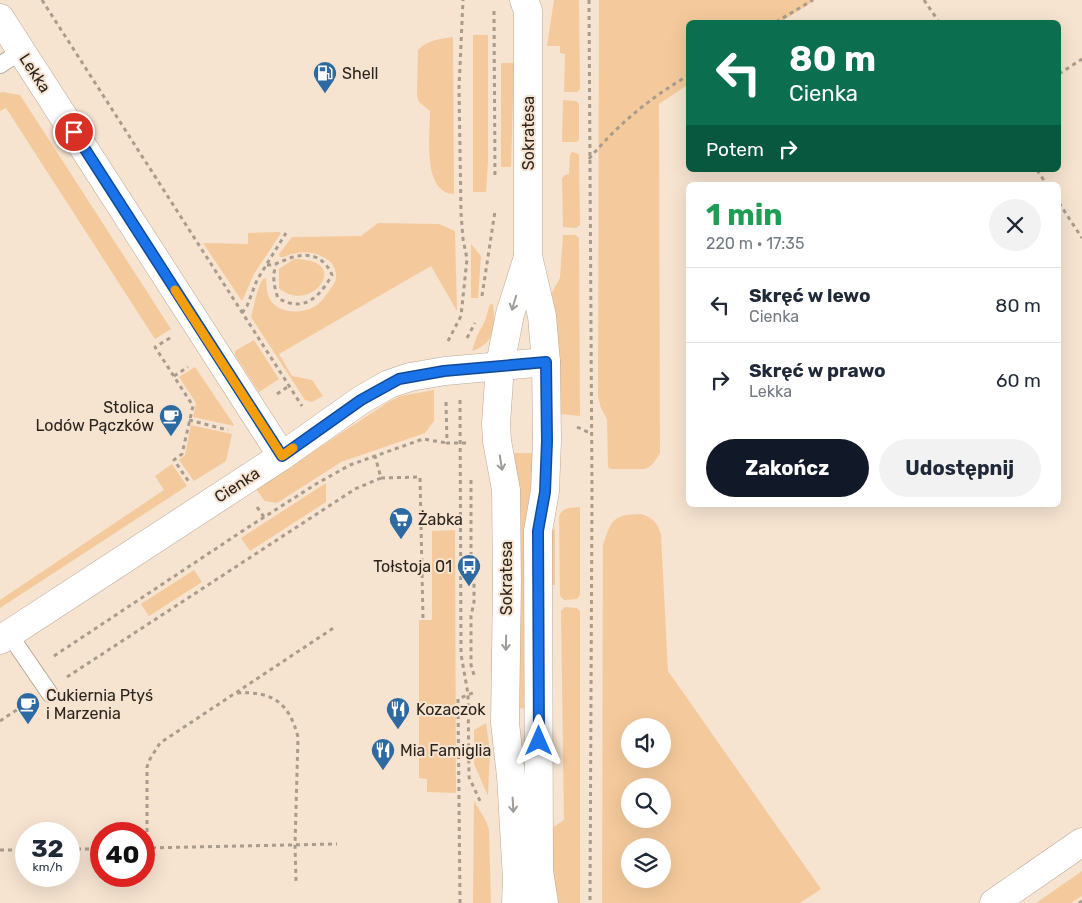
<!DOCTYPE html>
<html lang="pl">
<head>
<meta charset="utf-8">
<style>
	:root { --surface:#fff; --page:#f2f2f3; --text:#1f2937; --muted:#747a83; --line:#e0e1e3; --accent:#111827 }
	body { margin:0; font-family:Rubik,sans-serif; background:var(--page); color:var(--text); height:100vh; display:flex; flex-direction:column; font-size:19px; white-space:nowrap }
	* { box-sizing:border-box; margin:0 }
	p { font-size:16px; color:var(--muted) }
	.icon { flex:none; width:28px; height:28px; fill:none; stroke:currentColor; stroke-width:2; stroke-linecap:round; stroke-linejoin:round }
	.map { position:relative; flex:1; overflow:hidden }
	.sheet { position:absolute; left:686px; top:182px; width:375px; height:325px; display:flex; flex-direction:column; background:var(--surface); border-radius:8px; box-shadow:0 5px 20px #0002 }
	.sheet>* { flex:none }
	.hud { position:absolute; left:686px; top:20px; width:375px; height:152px; border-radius:8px; box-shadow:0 5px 20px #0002; background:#0b6e4f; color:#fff; overflow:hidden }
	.tools { position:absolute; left:621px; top:718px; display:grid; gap:10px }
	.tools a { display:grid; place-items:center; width:50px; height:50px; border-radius:50%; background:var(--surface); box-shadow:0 5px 20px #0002; font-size:25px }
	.speed { position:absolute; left:15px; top:822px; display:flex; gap:10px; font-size:25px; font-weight:700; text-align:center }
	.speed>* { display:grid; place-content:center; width:65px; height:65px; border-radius:50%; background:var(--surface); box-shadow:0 5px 20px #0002; line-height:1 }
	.speed small { font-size:12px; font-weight:400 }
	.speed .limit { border:8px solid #d22; background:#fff; color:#111 }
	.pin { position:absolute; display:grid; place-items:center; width:42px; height:42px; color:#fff; margin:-21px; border:2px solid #fff; border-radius:50%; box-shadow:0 1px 5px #0007 }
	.me { position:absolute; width:55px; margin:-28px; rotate:0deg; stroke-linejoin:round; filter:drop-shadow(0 0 4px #0008) }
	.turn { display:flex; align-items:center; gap:18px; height:105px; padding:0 20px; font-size:22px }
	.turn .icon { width:65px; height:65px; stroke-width:2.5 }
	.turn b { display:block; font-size:35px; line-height:42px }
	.then { display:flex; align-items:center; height:48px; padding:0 20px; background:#0003; gap:10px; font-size:19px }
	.round { display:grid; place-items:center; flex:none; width:52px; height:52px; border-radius:26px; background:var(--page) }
	.overview { display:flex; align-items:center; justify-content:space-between; height:85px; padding:0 20px }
	h1 { font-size:30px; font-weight:700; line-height:38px; color:#1e9e55 }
	.action { display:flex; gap:10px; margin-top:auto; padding:10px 20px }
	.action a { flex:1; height:58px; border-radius:30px; background:var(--accent); color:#fff; font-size:20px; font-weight:700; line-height:58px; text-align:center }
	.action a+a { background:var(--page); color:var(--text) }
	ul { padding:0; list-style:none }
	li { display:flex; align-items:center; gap:15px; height:75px; padding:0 20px; border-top:1px solid var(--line) }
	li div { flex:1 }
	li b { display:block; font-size:19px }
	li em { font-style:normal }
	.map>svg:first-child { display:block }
</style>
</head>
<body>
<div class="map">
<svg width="1082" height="903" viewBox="0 0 1082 903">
	<rect width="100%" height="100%" fill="#f6e3d0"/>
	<g fill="#f4ca9c" fill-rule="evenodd">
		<polygon points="554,0 579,0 580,89 577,92 564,92 565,54 560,53 560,46 547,46"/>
		<path d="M599,0H815L781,22H689V84L659,104L660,453C656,460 652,467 644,469H611L608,467L607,419L601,408L598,397Z"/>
		<polygon points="473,35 488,35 488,161 486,192 473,192"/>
		<path d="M453,37L454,194C422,193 430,133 430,111L419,102L417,96L418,50C427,40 440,39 453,37Z"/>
		<polygon points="501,63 514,63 511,167 501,167"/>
		<polygon points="2,92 20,95 171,329 155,339 6,108 0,111 0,93"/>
		<polygon points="563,100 576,101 579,104 579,140 576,142 562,142"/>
		<polygon points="572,152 579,154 580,225 576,228 563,227 562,178 565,175 569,174 570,155"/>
		<path d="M378,223L439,224L455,231L457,311L431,266L279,354L292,376L312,380L323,396L312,402L305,400L251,317C255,304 256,290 263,279L266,278C267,286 266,294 271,301C281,315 306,314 318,304C323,300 327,294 331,288C333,285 336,281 336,278C337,273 334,267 332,263C316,250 302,250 283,257H280L279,254L292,237L361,236Z"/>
		<polygon points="279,232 281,233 254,274 242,301 203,243 248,244 248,233"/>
		<polygon points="563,235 575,235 579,238 580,416 561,414 559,358 550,296 560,278"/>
		<polygon points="471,244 481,256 478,298 471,298"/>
		<path d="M294,259C355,259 310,316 279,288V269Z"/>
		<path d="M490,304H493C495,326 496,343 472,351L477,336L485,321Z"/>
		<polygon points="254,340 279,379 259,392 235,355 235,351"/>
		<polygon points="195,367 234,425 234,426 193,417 196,403 179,377"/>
		<polygon points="434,390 434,421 425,433 341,462 277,503 265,501 256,489 390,401 401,396"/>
		<polygon points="191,425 232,434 226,461 194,481 179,460 185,455"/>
		<polygon points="511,453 537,453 528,505 526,708 513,709"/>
		<polygon points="172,464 187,486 0,608 0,600 164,490 155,476"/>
		<polygon points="326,483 326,502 250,551 241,538"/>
		<path d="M580,507V595L577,599L564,600L560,596L559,517C562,507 570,508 580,507Z"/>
		<path d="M641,514C653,518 658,523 661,535L668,671L821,889L800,903H602L603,545C612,519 612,515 641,514ZM630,726H662V759H630ZM630,786H662V819H630ZM630,846H662V879H630Z"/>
		<polygon points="549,528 555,529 555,585 548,585"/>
		<polygon points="455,530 456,793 427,792 427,779 419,778 419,620 432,620 432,531"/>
		<polygon points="194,570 202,582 149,616 141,604"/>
		<polygon points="565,607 577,608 580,611 580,903 556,903 548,831 564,820 561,611"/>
		<polygon points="486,723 490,751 488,796 474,764 474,730"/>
		<polygon points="474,801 486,821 489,830 491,903 473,903"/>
		<polygon points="1082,871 1082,896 1071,903 1036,903"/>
	</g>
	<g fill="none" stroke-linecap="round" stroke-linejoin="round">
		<g stroke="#baa997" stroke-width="18">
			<g id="lane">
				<polyline points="0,65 21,51"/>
				<polyline points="9,634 50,694"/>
			</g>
		</g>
		<g stroke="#baa997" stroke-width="29">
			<g id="street">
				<polyline points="0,18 282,456"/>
				<polyline points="0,640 282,456 361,400 389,384 410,377 445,371 546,362"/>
				<polyline points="994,903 1082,842"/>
			</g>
		</g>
		<g stroke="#baa997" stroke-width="29">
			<g id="secondary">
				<polyline points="524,0 528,11 528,256 542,316 546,362 547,441 545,491 538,531 539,871 544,903"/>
				<polyline points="516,903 517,879 511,776 505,723 507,582 506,490 497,441 496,424 500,365 510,314 528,257"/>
			</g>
		</g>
		<g stroke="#aa9c8d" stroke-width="3" stroke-dasharray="4 4" stroke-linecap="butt">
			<polyline points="42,0 302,406"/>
			<polyline points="589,0 592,492 590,903"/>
			<polyline points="924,0 939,22"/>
			<polyline points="494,11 495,179"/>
			<polyline points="776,22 813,0"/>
			<polyline points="1059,74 1082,59"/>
			<path d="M589,159C618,124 650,98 689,75"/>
			<polyline points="1037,170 1047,185"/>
			<polyline points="1059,203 1082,238"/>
			<path d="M267,265C277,265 283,260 293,257C311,252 325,258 332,275C319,298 303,313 278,298C274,287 272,276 276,265"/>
			<polyline points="482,296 495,211"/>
			<polyline points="242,313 247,306 257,280 286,233"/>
			<polyline points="170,338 155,347 193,406 182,454 174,460 189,482"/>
			<polyline points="467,338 475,323"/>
			<polyline points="448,341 461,316 467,259 463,239 461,213 459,88 463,0"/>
			<polyline points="174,376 188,367"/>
			<polyline points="277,394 289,386"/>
			<polyline points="460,400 461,654 468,694 469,777 480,801"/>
			<polyline points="446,402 447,443 467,443"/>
			<polyline points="189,420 228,430"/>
			<polyline points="577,427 590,433"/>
			<polyline points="381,478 420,477 423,619"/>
			<polyline points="471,480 471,560 474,574 474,602 471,616 471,665 474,675"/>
			<polyline points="257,507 264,517"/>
			<polyline points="54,656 247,528 316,484 350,465 423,439 447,443"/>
			<polyline points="67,677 355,489 381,478 375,456"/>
			<path d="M237,693C272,691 289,702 298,737L295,845L296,881"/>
			<polyline points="0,721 27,703"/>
			<polyline points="144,848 337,844"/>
			<polyline points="147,848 147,767 150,759 160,743 335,627"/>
			<polyline points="69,849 101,849"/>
			<polyline points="0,850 26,850"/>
			<polyline points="460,903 458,699 475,692"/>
			<polyline points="1079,903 1082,901"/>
		</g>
		<use href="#lane" stroke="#fff" stroke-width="16"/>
		<use href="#street" stroke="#fff" stroke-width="28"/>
		<use href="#secondary" stroke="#fff" stroke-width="28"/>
	</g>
	<defs><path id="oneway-shaft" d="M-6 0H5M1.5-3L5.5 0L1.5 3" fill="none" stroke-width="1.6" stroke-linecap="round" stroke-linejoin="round" transform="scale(1.25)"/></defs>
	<g stroke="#a09c99">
		<use href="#oneway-shaft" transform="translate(514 303) rotate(107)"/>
		<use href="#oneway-shaft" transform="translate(501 463) rotate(81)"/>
		<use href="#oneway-shaft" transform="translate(506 643) rotate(91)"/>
		<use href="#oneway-shaft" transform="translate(513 805) rotate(87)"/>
	</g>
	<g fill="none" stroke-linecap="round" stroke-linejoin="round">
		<g stroke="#114b97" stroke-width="12">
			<polyline id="route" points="74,132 282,456 361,400 399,379 444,371 546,362 547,441 545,492 538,531 539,741"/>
		</g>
		<use href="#route" stroke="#1a73e8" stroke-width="9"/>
		<polyline stroke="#f59e0b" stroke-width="9" points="175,290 282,456 293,448"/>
	</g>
	<defs>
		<g id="fuel-pin" transform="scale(1.25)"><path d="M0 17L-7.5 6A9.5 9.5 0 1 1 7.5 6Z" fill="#2d6aa1" stroke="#f6e3d0"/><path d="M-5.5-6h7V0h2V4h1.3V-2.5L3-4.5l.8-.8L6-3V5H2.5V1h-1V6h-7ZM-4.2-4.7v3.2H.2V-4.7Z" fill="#fff"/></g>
		<g id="cafe-pin" transform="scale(1.25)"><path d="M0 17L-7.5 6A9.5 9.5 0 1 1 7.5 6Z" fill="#2d6aa1" stroke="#f6e3d0"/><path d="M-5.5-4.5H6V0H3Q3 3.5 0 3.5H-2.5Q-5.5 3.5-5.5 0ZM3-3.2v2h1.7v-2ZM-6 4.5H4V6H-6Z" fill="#fff"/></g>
		<g id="supermarket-pin" transform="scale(1.25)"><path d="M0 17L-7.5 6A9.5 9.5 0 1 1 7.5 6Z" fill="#2d6aa1" stroke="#f6e3d0"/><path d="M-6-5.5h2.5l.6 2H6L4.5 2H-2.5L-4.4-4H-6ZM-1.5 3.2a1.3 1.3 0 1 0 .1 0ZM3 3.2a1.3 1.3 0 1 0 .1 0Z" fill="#fff"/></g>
		<g id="bus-pin" transform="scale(1.25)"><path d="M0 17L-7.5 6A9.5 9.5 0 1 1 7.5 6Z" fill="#2d6aa1" stroke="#f6e3d0"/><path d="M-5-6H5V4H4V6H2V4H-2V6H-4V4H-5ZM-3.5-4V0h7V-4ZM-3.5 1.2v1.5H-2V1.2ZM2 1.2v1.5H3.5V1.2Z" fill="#fff"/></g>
		<g id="restaurant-pin" transform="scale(1.25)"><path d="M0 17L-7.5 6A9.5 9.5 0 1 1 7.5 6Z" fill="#2d6aa1" stroke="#f6e3d0"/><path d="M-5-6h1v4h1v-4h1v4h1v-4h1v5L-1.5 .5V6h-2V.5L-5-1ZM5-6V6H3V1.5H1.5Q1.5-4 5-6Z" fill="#fff"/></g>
	</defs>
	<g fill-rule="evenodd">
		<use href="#fuel-pin" x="325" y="73"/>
		<use href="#cafe-pin" x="171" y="416"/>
		<use href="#supermarket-pin" x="401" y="519"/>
		<use href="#bus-pin" x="469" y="566"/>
		<use href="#cafe-pin" x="28" y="704"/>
		<use href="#restaurant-pin" x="398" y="709"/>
		<use href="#restaurant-pin" x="383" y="750"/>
	</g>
	<g text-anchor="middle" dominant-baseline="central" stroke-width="4" stroke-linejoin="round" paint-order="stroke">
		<g font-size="16" fill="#2b241d" stroke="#f6e3d0">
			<text transform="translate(35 73) rotate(57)">Lekka</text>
			<text transform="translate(528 133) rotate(-90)">Sokratesa</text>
			<text transform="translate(237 485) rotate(-33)">Cienka</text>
			<text transform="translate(506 578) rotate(-90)">Sokratesa</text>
		</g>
		<g font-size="16" fill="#2b241d" stroke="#f6e3d0" text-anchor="start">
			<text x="342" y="73">Shell</text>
			<text x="154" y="407" text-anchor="end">Stolica<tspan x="154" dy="18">Lodów Pączków</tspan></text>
			<text x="418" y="519">Żabka</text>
			<text x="452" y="566" text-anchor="end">Tołstoja 01</text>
			<text x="46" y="695">Cukiernia Ptyś<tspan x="46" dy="18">i Marzenia</tspan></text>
			<text x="416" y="709">Kozaczok</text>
			<text x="400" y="750">Mia Famiglia</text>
		</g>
	</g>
</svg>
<div class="tools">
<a><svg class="icon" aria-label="sound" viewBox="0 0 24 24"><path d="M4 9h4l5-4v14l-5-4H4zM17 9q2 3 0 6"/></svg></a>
<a><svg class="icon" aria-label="search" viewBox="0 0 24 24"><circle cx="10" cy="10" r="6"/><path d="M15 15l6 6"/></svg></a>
<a><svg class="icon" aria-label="layers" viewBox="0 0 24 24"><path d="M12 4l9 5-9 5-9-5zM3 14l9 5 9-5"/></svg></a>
</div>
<div class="speed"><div>32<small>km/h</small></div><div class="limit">40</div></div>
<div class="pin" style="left:74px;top:132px;background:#d93025"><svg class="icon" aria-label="arrive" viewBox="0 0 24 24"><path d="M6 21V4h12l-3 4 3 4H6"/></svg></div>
<svg class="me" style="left:539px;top:741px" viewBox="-20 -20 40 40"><path d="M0-17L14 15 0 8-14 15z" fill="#1a73e8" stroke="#fff" stroke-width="4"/></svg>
<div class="hud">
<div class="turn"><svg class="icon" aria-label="left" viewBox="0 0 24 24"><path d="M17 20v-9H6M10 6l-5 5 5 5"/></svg><div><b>80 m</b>Cienka</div></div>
<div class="then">Potem<svg class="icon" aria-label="right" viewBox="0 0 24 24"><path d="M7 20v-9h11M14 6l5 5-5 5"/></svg></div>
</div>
<section class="sheet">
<div class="overview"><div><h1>1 min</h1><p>220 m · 17:35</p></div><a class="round"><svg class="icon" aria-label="close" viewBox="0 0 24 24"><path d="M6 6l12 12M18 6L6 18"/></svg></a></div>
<ul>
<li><svg class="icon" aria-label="left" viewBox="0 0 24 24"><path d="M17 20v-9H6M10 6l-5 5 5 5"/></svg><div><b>Skręć w lewo</b><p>Cienka</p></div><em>80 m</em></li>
<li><svg class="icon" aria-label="right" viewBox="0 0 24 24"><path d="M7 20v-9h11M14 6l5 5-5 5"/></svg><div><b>Skręć w prawo</b><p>Lekka</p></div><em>60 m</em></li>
</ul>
<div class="action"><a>Zakończ</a><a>Udostępnij</a></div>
</section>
</div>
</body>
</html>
